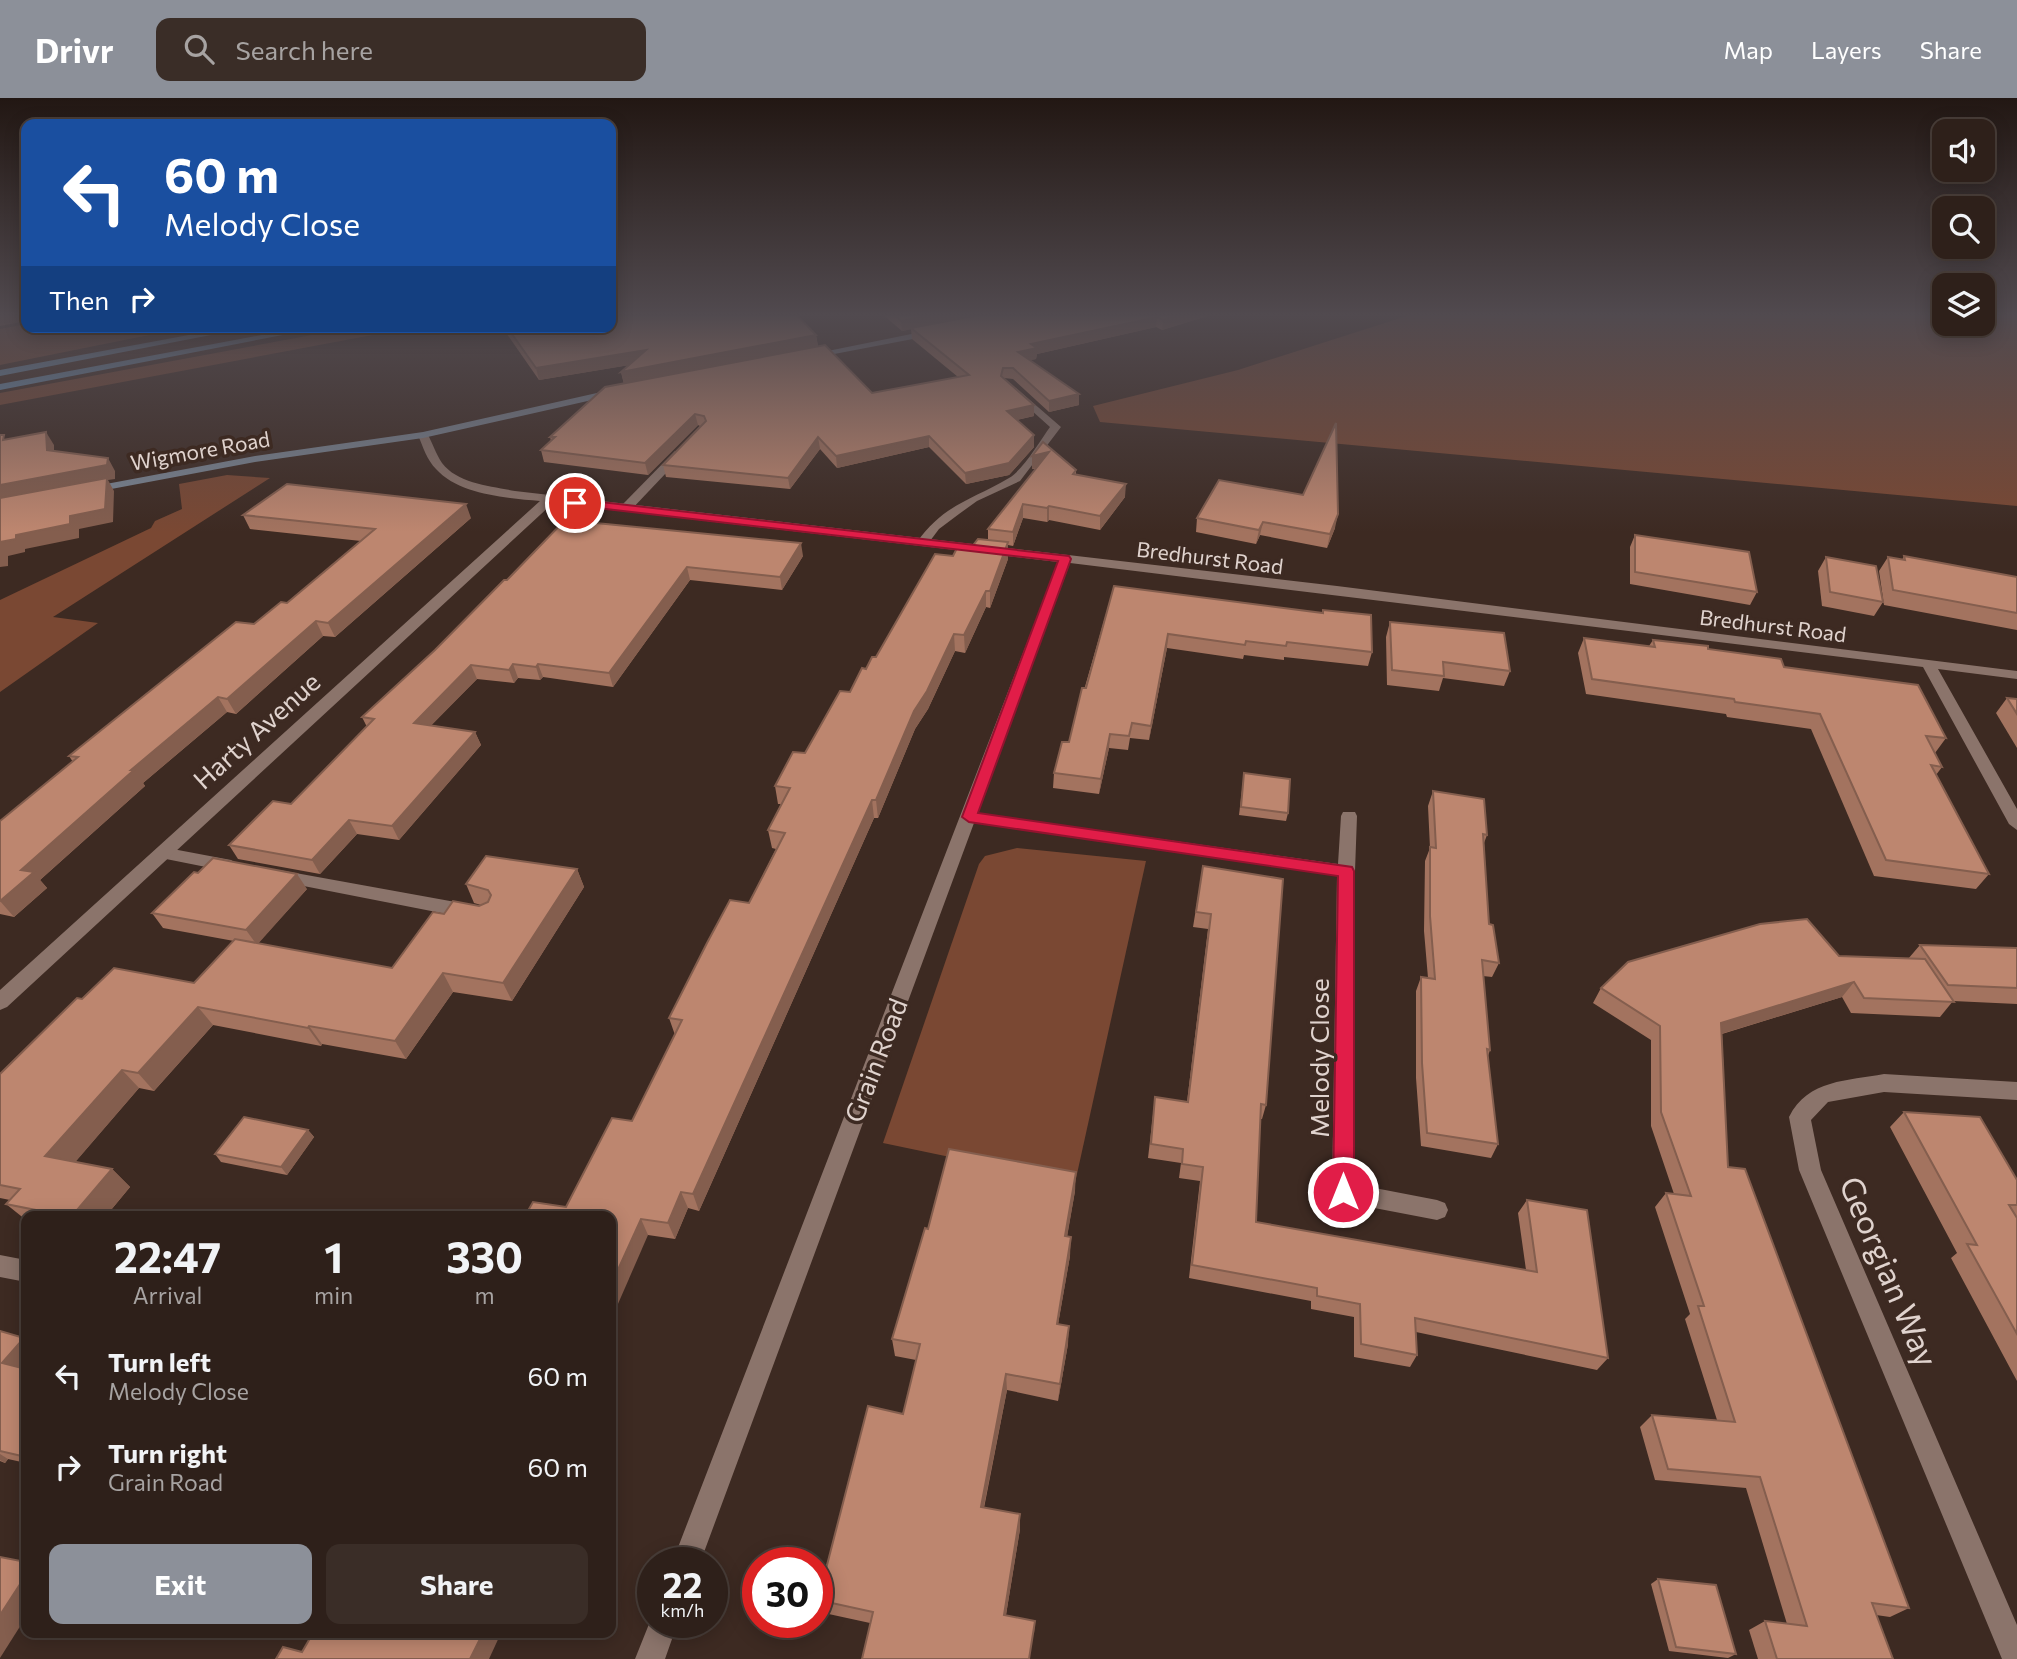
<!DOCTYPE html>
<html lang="en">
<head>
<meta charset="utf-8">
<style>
	:root { --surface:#2e201a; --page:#3a2d27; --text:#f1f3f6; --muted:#a7a3a2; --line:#493e39; --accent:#8c9099 }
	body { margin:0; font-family:Commissioner,sans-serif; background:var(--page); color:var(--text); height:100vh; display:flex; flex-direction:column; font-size:26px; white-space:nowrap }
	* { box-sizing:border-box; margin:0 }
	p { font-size:23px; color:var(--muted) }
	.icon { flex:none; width:38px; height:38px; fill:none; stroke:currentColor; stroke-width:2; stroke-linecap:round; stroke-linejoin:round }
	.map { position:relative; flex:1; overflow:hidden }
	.sheet { position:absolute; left:21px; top:1113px; width:595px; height:427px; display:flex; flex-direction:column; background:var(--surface); border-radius:14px; box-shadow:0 4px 18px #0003,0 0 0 2px var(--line) }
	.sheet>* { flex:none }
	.hud { position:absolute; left:21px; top:21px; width:595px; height:214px; border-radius:14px; box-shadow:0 4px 18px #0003,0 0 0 2px var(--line); background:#1a4fa0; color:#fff; overflow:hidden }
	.controls { position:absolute; left:1932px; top:21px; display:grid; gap:14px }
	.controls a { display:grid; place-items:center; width:63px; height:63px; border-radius:14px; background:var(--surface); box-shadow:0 4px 18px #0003,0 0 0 2px var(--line); font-size:35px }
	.speed { position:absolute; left:637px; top:1449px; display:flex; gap:14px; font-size:35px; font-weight:700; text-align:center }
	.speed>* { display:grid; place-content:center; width:91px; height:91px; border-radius:50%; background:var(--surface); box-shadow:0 4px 18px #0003,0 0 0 2px var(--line); line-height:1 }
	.speed small { font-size:18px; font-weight:400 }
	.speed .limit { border:10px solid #d22; background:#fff; color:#111 }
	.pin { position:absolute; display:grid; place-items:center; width:60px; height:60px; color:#fff; margin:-30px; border:4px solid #fff; border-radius:50%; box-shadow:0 2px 7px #0007 }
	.me { position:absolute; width:77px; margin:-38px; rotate:0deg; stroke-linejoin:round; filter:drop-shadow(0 0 5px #0008) }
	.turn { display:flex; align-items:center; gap:24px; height:147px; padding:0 28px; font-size:32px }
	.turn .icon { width:91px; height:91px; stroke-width:2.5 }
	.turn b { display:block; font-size:49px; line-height:60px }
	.then { display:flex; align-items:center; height:66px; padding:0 28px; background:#0003; gap:14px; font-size:26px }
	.eta { display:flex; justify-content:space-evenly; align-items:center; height:119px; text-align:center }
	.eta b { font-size:42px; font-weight:700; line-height:49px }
	.button { display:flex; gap:14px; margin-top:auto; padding:14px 28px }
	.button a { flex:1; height:80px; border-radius:14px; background:var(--accent); color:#fff; font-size:28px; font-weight:700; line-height:80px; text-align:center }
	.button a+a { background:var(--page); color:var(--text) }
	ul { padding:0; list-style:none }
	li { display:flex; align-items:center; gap:21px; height:91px; padding:0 28px }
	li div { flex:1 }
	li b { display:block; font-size:26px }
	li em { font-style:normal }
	header { display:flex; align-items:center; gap:42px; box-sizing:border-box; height:98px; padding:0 35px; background:var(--accent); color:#fff }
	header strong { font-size:33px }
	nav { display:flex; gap:38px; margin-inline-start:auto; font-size:24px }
	.search { width:490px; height:63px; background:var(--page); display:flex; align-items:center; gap:18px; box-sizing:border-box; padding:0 24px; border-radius:14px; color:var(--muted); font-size:26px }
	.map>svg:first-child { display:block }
</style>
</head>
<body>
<header>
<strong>Drivr</strong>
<div class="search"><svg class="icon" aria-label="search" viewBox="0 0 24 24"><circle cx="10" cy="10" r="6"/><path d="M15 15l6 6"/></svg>Search here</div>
<nav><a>Map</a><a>Layers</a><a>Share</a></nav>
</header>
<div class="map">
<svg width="2017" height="1561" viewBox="0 0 2017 1561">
	<rect width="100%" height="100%" fill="#3d2a22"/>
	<g fill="#7a4833">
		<polygon points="1416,215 1944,215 1944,226 1983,226 1983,215 2017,215 2017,408 1100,324 1093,308 1238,272"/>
		<polygon points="26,226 26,229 189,229 0,267 0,231"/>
		<polygon points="355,229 415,229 0,307 0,295"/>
		<polygon points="227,377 270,380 53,519 98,525 0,594 0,502 151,430 155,423 182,411 179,386"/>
		<polygon points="1017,750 1146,763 1075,1085 883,1045 979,766 985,758"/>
	</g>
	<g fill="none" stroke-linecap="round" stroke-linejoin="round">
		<g fill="#8b746b" fill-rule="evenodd">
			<path d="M1016,290L1061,329L1020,383L977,403L959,416L939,431L927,447H919L917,444C944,406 972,402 1009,380C1023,372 1040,343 1050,329L1012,295L1011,293Z"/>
			<polygon points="675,353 685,355 630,413 622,413 622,407"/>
			<polygon points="162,749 231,762 240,768 231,774 156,759 153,755"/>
			<polygon points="279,772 472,807 478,809 481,814 478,819 472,821 273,782 270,778"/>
		</g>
		<g fill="#8b746b" fill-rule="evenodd">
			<path d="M419,335H427C432,344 436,356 442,365C458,386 491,388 515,393L1337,488L2017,573V581L1938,571L2017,711V732L2009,726L1923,569L1070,465L977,715L1338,766L1341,718L1343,714H1355L1357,718L1355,773L1354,1086L1437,1102L1445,1105L1448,1112L1445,1119L1437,1122L1343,1104L1335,1101L1332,1094L1337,778L974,725L700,1465H672L1058,464L553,405L7,909L0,912V892L540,403C508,400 459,397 436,371C427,362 423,349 418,337Z"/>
			<path d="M1884,976L2017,984V1002L1884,994L1828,1004L1811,1022L1821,1072L2017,1527V1561H2002L1799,1072L1789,1019C1808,981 1848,983 1884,976Z"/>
			<polygon points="0,1157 26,1162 26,1184 0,1179"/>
			<polygon points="653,1516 653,1524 678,1524 665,1561 635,1561"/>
		</g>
		<g fill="#7b8694" fill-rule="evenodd">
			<polygon points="936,231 941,234 939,236 808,261 803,258"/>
			<polygon points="619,290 624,293 623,295 423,340 255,364 90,395 84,392 90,389 255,358 423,334"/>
		</g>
		<g fill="#6c98bd" fill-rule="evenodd">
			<polygon points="232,229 252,229 0,278 0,272"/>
			<polygon points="304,229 324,229 0,292 0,286"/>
		</g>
	</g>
	<g fill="#a3735f">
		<polygon points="881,215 1217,215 1162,232 1156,229 1037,256 1036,261 1030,262 1079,307 1049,314 1013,281 1004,280 1034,307 1034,318 1017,322 1034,349 1009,377 966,386 929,349 837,370 820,351 790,391 666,379 663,367 700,328 698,327 648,377 544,364 541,352 551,343 550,339 624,286 621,274 629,267 539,282 502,229 611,229 816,237 818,248 872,295 958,279 912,241 911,231 902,233"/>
		<polygon points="1032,358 1076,372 1076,377 1125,399 1100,432 1049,422 1047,424 1023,420 1013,448 1008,447 1008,461 990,510 986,509 965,555 955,553 928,611 915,631 878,720 874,720 699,1113 688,1110 675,1141 648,1137 566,1109 632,1023 675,937 669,920 749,805 776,751 772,750 768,732 781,706 778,706 775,688 805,655 850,594 866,571 953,458 988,442 988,431 1036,371 1032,371"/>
		<polygon points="1219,382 1335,430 1327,450 1260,437 1256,446 1196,434 1197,420"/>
		<polygon points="243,417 471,420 335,539 323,538 236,616 227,614 143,685 145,688 40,782 47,790 14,819 0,816 0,723 73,664 69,658 254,526 287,505 361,443 250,431"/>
		<polygon points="1635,437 1757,494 1750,507 1630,486 1630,449"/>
		<polygon points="803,458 782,492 690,482 613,589 543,579 540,582 518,580 514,585 477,581 431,627 475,634 481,647 399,742 357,736 320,776 238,761 229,747 291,706 367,629 362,619 435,552 507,482"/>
		<polygon points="1904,458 2017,479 2017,532 1884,507 1879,473 1888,459 1902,462"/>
		<polygon points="1826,459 1883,504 1874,518 1822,508 1818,473"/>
		<polygon points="1114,488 1372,554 1368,568 1284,559 1284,562 1244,557 1243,561 1167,550 1149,642 1130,640 1128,652 1109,650 1099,696 1053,690 1054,675 1069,644"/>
		<polygon points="1390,524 1510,573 1504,588 1443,580 1439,593 1387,587 1386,539"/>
		<polygon points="1584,540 1649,548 1653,542 1708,551 1784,569 1946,640 1935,655 1942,669 1936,677 1989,776 1976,791 1874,778 1811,631 1727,619 1726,616 1586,596 1578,555"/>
		<polygon points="2007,600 2017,601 2017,650 1996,615"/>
		<polygon points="1244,675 1288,715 1286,723 1239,717"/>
		<polygon points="1433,693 1487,737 1484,745 1489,826 1499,865 1492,879 1483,878 1490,952 1488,958 1498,1046 1491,1060 1421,1048 1416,980 1416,893 1421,879 1428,880 1424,833 1425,763 1430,750 1428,708"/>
		<polygon points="1203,768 1266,1007 1262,1021 1260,1021 1256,1124 1526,1172 1518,1115 1527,1102 1608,1260 1597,1272 1416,1234 1417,1257 1410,1269 1354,1259 1354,1219 1311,1211 1311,1203 1189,1180 1200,1083 1179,1080 1181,1065 1148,1060 1155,999 1187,1004 1208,831 1193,829"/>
		<polygon points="577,771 584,789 512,903 453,894 406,961 322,946 321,948 213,927 154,993 139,990 75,1064 112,1071 130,1089 106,1118 26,1118 26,1122 6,1106 10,1102 0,1100 0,976 82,901 194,885 234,843 163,830 152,815 307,791 258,845 392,870 444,816 481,807 474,805 466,786"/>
		<polygon points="1920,847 2017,850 2017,906 1953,903 1940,919 1851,915 1842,899 1722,936 1728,1069 1909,1510 1890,1519 1876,1517 1893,1561 1758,1561 1749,1532 1765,1523 1787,1526 1746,1390 1655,1382 1640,1329 1652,1317 1717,1322 1685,1221 1690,1216 1655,1109 1666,1095 1674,1096 1651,1028 1651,942 1593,905 1601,890 1839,858 1908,861"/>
		<polygon points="1904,1014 2017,1082 2017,1283 1951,1160 1957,1155 1890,1029"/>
		<polygon points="308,1032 314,1039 287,1077 221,1064 215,1056"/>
		<polygon points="1075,1093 1067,1138 1070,1158 1058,1226 1068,1246 1058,1303 1007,1292 984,1410 1020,1431 1006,1517 1035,1523 1034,1535 870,1525 824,1515 818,1502 903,1316 916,1262 895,1258 892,1241 928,1131"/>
		<polygon points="0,1233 26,1242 26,1268 25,1270 26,1270 26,1365 8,1361 5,1365 0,1363"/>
		<polygon points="1658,1481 1736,1556 1728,1560 1669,1553 1651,1486"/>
	</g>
	<g fill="#845e4e">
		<polygon points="20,215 26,215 26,223 0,228 0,219"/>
		<polygon points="940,215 994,215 902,233 901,223"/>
		<polygon points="1184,215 1217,215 1162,232 1163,222"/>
		<polygon points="1157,219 1156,229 1037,256 1036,261 1018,265 1018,254 1031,246"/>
		<polygon points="816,237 818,249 624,286 621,274"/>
		<polygon points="646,252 648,264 539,282 536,270"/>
		<polygon points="1079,296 1079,307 1049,314 1049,303"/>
		<polygon points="1034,307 1034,318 1007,324 1007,313"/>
		<polygon points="695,316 698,327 648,377 645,365"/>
		<polygon points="46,334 54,347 54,365 47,352"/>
		<polygon points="1034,337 1034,349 1009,377 966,386 965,375"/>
		<polygon points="929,338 929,349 837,370 836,358"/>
		<polygon points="818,339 820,351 790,391 788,380"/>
		<polygon points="1049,354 1049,368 1032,371 1032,358"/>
		<polygon points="108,360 115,373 115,381 108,382 114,393 113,424 79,431 79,440 25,451 25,454 8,458 8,468 0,469 0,387"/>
		<polygon points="1126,386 1125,399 1100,432 1100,418"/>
		<polygon points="466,406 471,420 335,539 328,525"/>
		<polygon points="1023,406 1023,420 1013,448 1013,434"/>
		<polygon points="1049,408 1049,422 1047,424 1047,410"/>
		<polygon points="1338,416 1335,430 1327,450 1330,436"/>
		<polygon points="1263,424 1260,437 1256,446 1259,432"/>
		<polygon points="1008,444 1008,461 990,510 990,493"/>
		<polygon points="801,445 803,458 782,492 780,479"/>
		<polygon points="687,469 690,482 613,589 609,575"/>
		<polygon points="986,493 986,509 965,555 964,537"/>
		<polygon points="316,523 323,538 236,616 227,601"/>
		<polygon points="954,536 955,553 928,611 915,631 878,720 876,702 914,613"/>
		<polygon points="1168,536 1167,550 1149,642 1151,628"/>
		<polygon points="513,566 518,580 514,585 509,572"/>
		<polygon points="538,566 543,579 540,582 536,569"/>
		<polygon points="471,567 477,581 420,639 414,625"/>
		<polygon points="218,599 227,614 143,685 145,688 40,782 47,790 14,819 0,803 21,772 131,672"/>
		<polygon points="475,634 481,647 399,742 392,728"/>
		<polygon points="1110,636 1109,650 1099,696 1101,681"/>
		<polygon points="872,702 874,720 699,1113 693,1096"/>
		<polygon points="349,722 357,736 320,776 312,762"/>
		<polygon points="577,771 584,789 512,903 503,885"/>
		<polygon points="297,776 307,791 257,847 246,832"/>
		<polygon points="443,875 453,894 406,961 395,943"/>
		<polygon points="1854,884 1842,899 1711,939 1721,925"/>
		<polygon points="198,909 213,927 154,993 138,975"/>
		<polygon points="309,928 322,946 321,948 308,930"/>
		<polygon points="122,972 139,990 65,1076 45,1058"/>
		<polygon points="308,1032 314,1039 287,1077 281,1069"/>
		<polygon points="112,1071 130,1089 106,1118 72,1118"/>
		<polygon points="1076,1074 1075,1093 1064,1157 1065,1138"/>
		<polygon points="681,1094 688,1110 675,1141 668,1125"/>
		<polygon points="641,1121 648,1137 611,1222 611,1187"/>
		<polygon points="1071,1139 1070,1158 1055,1244 1057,1226"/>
		<polygon points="1069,1228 1068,1246 1058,1303 1060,1286"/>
		<polygon points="24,1240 26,1242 26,1268 19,1276 2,1265"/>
		<polygon points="1006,1276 1007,1292 981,1423 981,1409"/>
		<polygon points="0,1356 8,1361 5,1365 0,1362"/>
		<polygon points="1020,1416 1020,1431 1004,1529 1004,1517"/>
		<polygon points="26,1477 26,1519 0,1560 0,1517"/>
		<polygon points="483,1535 501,1535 489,1561 470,1561"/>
	</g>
	<g fill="#bd866f" stroke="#845e4e" stroke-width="2">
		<polygon points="0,215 20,215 0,219"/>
		<polygon points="611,215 795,215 816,237 621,274 646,252 536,270 507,229 611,229"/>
		<polygon points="893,215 940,215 901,223"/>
		<polygon points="990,215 1184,215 1163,222 1157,219 1031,246 1037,250 1018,254 1079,296 1049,303 1013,270 1003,270 1001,278 1034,307 1007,313 1034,337 1009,365 965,375 929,338 836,358 818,339 788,380 663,367 706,323 704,318 695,316 645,365 541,352 555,339 550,339 605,289 825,247 872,295 969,277 911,230"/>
		<polygon points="1336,325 1338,416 1330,436 1263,424 1259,432 1197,420 1219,382 1303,397"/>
		<polygon points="46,334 47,352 108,360 107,367 0,387 0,337 4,337 3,342"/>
		<polygon points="1043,344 1076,372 1073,376 1126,386 1100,418 1049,408 1047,410 1023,406 1013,434 988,431 1049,354 1032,358"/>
		<polygon points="107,380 105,411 70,418 70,426 16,437 16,441 0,444 0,400"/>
		<polygon points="287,386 466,406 328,525 316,523 227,601 218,599 131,672 134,672 21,772 34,774 0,803 0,723 78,659 69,658 236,524 254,526 281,504 287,505 375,431 243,417"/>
		<polygon points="565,422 801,445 780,479 687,469 609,575 538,566 536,569 513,566 509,572 471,567 414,625 475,634 392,728 349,722 312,762 229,747 273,703 291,706 374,621 362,619 435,552 504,482 507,482"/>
		<polygon points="1635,437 1749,454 1757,494 1635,474"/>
		<polygon points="978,441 1008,444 990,493 986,493 964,537 954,536 927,593 914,613 876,702 872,702 693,1096 681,1094 668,1125 641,1121 611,1187 611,1118 525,1118 533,1104 566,1109 612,1020 632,1023 682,922 669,920 707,845 730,802 749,805 785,735 768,732 790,690 775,688 793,654 805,655 840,593 850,594 862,570 866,571 872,559 876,559 935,456 953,458 957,450 970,451"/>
		<polygon points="1904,458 2017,479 2017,515 1893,492 1888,459 1905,462"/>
		<polygon points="1826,459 1876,468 1883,504 1830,494"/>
		<polygon points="1114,488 1323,515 1323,512 1371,517 1372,554 1287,544 1286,548 1246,543 1245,547 1168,536 1151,628 1132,625 1129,638 1110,636 1101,681 1054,675 1062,644 1069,644 1082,590 1086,590"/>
		<polygon points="1390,524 1504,535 1510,573 1443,564 1444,578 1392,572"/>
		<polygon points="1584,540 1655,549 1653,542 1708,548 1708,551 1781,561 1784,569 1918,587 1946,640 1926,638 1942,669 1931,667 1989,776 1886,762 1820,616 1735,604 1734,601 1592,581"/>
		<polygon points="2007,600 2017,601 2017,616"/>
		<polygon points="1244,675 1290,681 1288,715 1241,709"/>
		<polygon points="1433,693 1484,701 1487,737 1483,736 1489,826 1493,827 1499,865 1482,862 1490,952 1487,951 1498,1046 1427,1035 1422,965 1421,879 1435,881 1430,818 1430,749 1436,750"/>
		<polygon points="486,758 577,771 503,885 443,875 395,943 309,928 308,930 198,909 138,975 122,972 45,1058 112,1071 72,1118 66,1118 6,1106 20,1091 0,1087 0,976 77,900 82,901 114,870 194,885 235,841 392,870 433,814 444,816 453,803 479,808 488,804 491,797 488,792 466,786"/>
		<polygon points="213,760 297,776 246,832 152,815 194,774 198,775"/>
		<polygon points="1203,768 1283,781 1266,1007 1261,1006 1256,1124 1537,1174 1527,1102 1587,1112 1608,1260 1415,1220 1417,1257 1361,1246 1360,1206 1317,1198 1317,1190 1192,1167 1203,1069 1182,1066 1183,1051 1151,1046 1155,999 1188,1004 1211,816 1196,814"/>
		<polygon points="1807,821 1839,858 1925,861 1954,904 1864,900 1854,884 1721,925 1728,1069 1745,1071 1909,1510 1872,1505 1893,1561 1777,1561 1765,1523 1807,1528 1760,1379 1668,1371 1652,1317 1735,1324 1698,1208 1704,1208 1666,1095 1691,1098 1661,1014 1660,928 1601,890 1628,864 1760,826"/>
		<polygon points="1920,847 2017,850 2017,890 1948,887"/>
		<polygon points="1904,1014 1980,1019 2017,1082 2017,1107 2009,1107 2017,1120 2017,1236 1967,1146 1977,1147"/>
		<polygon points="244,1019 308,1032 281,1069 215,1056"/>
		<polygon points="949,1051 1076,1074 1065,1138 1071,1139 1057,1226 1069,1228 1060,1286 1006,1276 981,1409 1020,1416 1004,1517 1035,1523 1029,1561 862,1561 873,1514 818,1502 868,1308 903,1316 920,1246 892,1241 925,1130 928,1131"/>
		<polygon points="0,1233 24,1240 2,1265 26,1271 26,1359 0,1353"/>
		<polygon points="0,1459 26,1464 26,1477 0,1517"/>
		<polygon points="1658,1481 1716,1487 1736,1556 1676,1549"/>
		<polygon points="313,1535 483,1535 470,1561 276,1561 283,1549 302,1554"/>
	</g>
	<linearGradient id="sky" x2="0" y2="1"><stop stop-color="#221713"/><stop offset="0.5" stop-color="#514a4f"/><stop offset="1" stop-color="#514a4f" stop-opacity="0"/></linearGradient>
	<rect width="2017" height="434" fill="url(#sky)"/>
	<polygon fill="#e11d48" stroke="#92132f" stroke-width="2" points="575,401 1069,458 1071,461 978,715 1352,769 1354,773 1354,1094 1351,1100 1343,1103 1336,1100 1333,1094 1338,778 969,724 962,719 1058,463 571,407 571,402"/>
	<g text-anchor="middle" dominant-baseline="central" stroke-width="7" stroke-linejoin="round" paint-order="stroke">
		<g font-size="21" fill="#e0d3ce" stroke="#3d2a22">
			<text transform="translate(200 352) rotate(-10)">Wigmore Road</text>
			<text transform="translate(1210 459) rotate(7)">Bredhurst Road</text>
			<text transform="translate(1773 527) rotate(7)">Bredhurst Road</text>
		</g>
		<g font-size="26" fill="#e0d3ce" stroke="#3d2a22">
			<text transform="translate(256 632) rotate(-42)">Harty Avenue</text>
			<text transform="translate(1318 960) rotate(-90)">Melody Close</text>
			<text transform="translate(875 962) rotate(-69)">Grain Road</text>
		</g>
		<g font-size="32" fill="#e0d3ce" stroke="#3d2a22">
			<text transform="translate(1890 1173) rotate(67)">Georgian Way</text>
		</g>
	</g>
</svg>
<div class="controls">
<a><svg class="icon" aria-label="sound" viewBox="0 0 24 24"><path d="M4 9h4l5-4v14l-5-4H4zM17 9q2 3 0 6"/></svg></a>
<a><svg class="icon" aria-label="search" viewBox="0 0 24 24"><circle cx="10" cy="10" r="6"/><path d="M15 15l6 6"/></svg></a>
<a><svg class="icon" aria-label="layers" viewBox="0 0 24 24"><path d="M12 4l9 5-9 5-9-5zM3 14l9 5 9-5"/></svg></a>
</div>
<div class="speed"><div>22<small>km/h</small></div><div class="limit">30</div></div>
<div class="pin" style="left:575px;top:405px;background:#d93025"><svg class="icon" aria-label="arrive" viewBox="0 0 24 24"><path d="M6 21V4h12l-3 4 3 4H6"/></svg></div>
<svg class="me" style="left:1343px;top:1094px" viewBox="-20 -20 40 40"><circle r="17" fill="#e11d48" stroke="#fff" stroke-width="3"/><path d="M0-11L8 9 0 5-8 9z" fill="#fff"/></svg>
<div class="hud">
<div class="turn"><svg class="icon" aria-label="left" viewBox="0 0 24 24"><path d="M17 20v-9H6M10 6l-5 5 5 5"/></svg><div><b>60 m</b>Melody Close</div></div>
<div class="then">Then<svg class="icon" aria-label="right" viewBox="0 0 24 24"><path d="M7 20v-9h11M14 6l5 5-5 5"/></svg></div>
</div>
<section class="sheet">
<div class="eta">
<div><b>22:47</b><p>Arrival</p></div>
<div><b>1</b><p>min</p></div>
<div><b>330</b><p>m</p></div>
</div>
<ul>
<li><svg class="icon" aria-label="left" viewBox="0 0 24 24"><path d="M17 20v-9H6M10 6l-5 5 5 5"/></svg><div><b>Turn left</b><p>Melody Close</p></div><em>60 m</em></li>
<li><svg class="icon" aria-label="right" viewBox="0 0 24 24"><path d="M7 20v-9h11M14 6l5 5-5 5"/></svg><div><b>Turn right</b><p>Grain Road</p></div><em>60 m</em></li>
</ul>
<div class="button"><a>Exit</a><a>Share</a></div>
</section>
</div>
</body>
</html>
